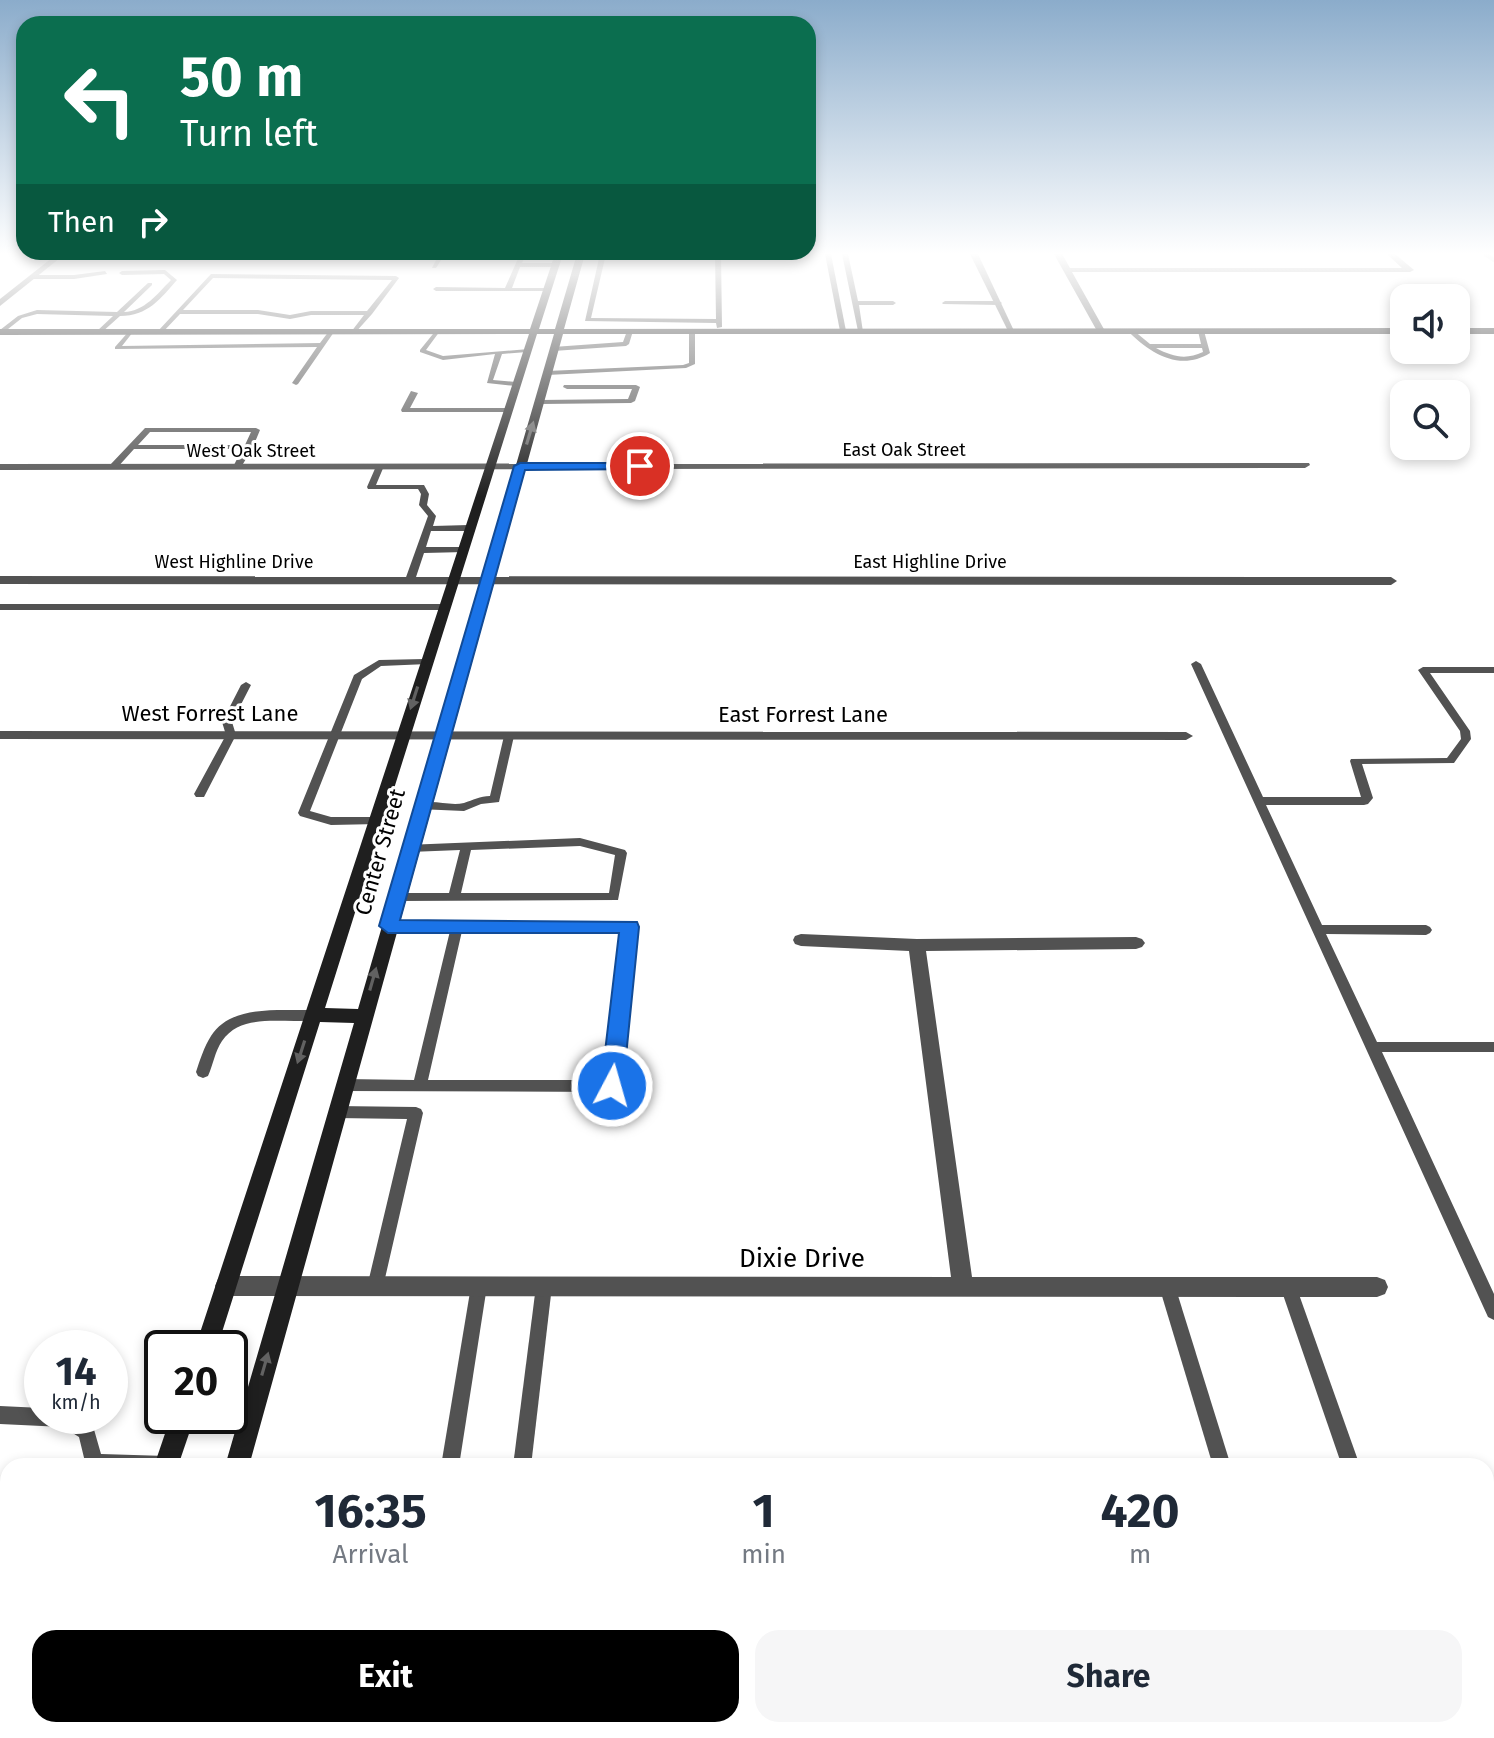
<!DOCTYPE html>
<html lang="en">
<head>
<meta charset="utf-8">
<style>
	:root { --surface:#fff; --page:#f6f6f7; --text:#1f2937; --muted:#747a83; --accent:#000 }
	body { margin:0; font-family:"Fira Sans",sans-serif; background:var(--page); color:var(--text); height:100vh; display:flex; flex-direction:column; font-size:30px; white-space:nowrap }
	* { box-sizing:border-box; margin:0 }
	p { font-size:26px; color:var(--muted) }
	.icon { flex:none; width:44px; height:44px; fill:none; stroke:currentColor; stroke-width:2; stroke-linecap:round; stroke-linejoin:round }
	.map { position:relative; flex:1; overflow:hidden }
	.details { position:absolute; left:0px; top:1458px; width:1494px; height:280px; display:flex; flex-direction:column; background:var(--surface); border-radius:24px 24px 0 0; box-shadow:0 4px 12px #0003 }
	.details>* { flex:none }
	.top-card { position:absolute; left:16px; top:16px; width:800px; height:244px; border-radius:24px; box-shadow:0 4px 12px #0003; background:#0b6e4f; color:#fff; overflow:hidden }
	.fabs { position:absolute; left:1390px; top:284px; display:grid; gap:16px }
	.fabs a { display:grid; place-items:center; width:80px; height:80px; border-radius:16px; background:var(--surface); box-shadow:0 4px 12px #0003; font-size:40px }
	.speed { position:absolute; left:24px; top:1330px; display:flex; gap:16px; font-size:40px; font-weight:700; text-align:center }
	.speed>* { display:grid; place-content:center; width:104px; height:104px; border-radius:50%; background:var(--surface); box-shadow:0 4px 12px #0003; line-height:1 }
	.speed small { font-size:20px; font-weight:400 }
	.speed .limit { border:4px solid #111; border-radius:12px; background:#fff; color:#111 }
	.pin { position:absolute; display:grid; place-items:center; width:68px; height:68px; color:#fff; margin:-34px; border:4px solid #fff; border-radius:50%; box-shadow:0 2px 8px #0007 }
	.me { position:absolute; width:88px; margin:-44px; rotate:6deg; stroke-linejoin:round; filter:drop-shadow(0 0 6px #0008) }
	.turn { display:flex; align-items:center; gap:28px; height:168px; padding:0 32px; font-size:36px }
	.turn .icon { width:104px; height:104px; stroke-width:2.5 }
	.turn b { display:block; font-size:56px; line-height:68px }
	.then { display:flex; align-items:center; height:76px; padding:0 32px; background:#0003; gap:16px; font-size:30px }
	.eta { display:flex; justify-content:space-evenly; align-items:center; height:136px; text-align:center }
	.eta b { font-size:48px; font-weight:700; line-height:56px }
	.cta { display:flex; gap:16px; margin-top:auto; padding:16px 32px }
	.cta a { flex:1; height:92px; border-radius:24px; background:var(--accent); color:#fff; font-size:32px; font-weight:700; line-height:92px; text-align:center }
	.cta a+a { background:var(--page); color:var(--text) }
	.map>svg:first-child { display:block }
</style>
</head>
<body>
<div class="map">
<svg width="1494" height="1738" viewBox="0 0 1494 1738">
	<rect width="100%" height="100%" fill="#fff"/>
	<g fill="none" stroke-linecap="round" stroke-linejoin="round">
		<polyline stroke="#a0a0a0" stroke-width="4" points="1485,254 1494,260"/>
	</g>
	<polygon fill="#c2c2c2" stroke="#888" stroke-width="2" points="387,1736 386,1738 313,1738 313,1737"/>
	<g fill="none" stroke-linecap="round" stroke-linejoin="round">
		<g fill="#525252" fill-rule="evenodd">
			<polygon points="439,254 445,254 436,268 432,268"/>
			<polygon points="520,254 526,254 522,263 555,263 558,265 555,267 520,267 512,288 547,288 549,291 436,291 433,289 436,287 505,288"/>
			<polygon points="600,254 606,254 591,318 716,319 715,254 721,254 722,327 717,328 716,323 585,321"/>
			<polygon points="825,254 831,254 846,331 843,333 840,331"/>
			<polygon points="842,254 848,254 858,301 893,301 896,303 893,305 859,305 863,332 858,331"/>
			<path d="M165,270L177,280C160,299 148,316 120,316L101,333L96,332L113,316L37,314L22,318L3,333L0,334V330L18,316L37,310L117,312L148,283H152V285L124,312C145,311 157,294 171,280L164,274L122,275L119,273L122,271Z"/>
			<polygon points="105,271 107,274 74,279 33,279 30,277 33,275 74,275"/>
			<path d="M211,274L396,276L399,278L372,314L354,334L351,332L364,315H311L290,319L258,314H180L162,333H158V331ZM213,278L392,280L367,311H311L290,315L258,310H183Z"/>
			<polygon points="945,301 999,301 1002,303 999,305 943,304 942,303"/>
			<polygon points="437,329 440,331 426,350 443,356 529,349 530,350 527,352 502,354 493,380 516,382 520,384 516,386 487,383 495,354 443,360 420,352 420,350"/>
			<polygon points="630,329 633,331 629,344 626,346 553,351 550,349 553,347 623,342 627,331"/>
			<polygon points="692,329 695,331 695,364 686,368 547,375 544,373 547,371 683,365 689,363 689,331"/>
			<path d="M1201,329L1204,331L1210,353C1180,372 1149,353 1128,331L1133,330L1150,344H1201L1198,331ZM1156,348H1202L1203,352C1186,360 1173,357 1156,348Z"/>
			<polygon points="130,330 133,332 122,346 320,343 329,331 334,332 298,384 296,385 292,383 317,347 115,349 115,347"/>
			<polygon points="564,385 636,385 640,387 635,401 631,403 540,404 536,402 540,400 628,399 632,389 567,389 563,387"/>
			<polygon points="411,391 418,393 410,408 507,408 511,410 507,412 402,412 401,410"/>
			<path d="M145,428H256L260,430L253,447L240,469L233,467L242,449H134L116,469H110V465ZM150,432H251L245,445H138Z"/>
			<polygon points="377,464 384,466 376,485 424,485 429,494 427,505 436,516 433,526 469,525 473,528 469,531 431,531 426,547 462,547 465,548 465,552 424,553 415,580 413,582 407,582 405,580 428,516 419,505 421,494 418,489 368,489 367,487"/>
			<polygon points="0,604 443,604 448,607 443,610 0,610"/>
			<polygon points="425,659 430,662 428,664 381,666 362,679 310,811 331,817 374,817 380,821 378,824 331,825 300,816 298,813 354,675 379,660"/>
			<polygon points="1196,661 1201,664 1263,797 1361,797 1350,761 1351,759 1447,758 1461,739 1460,731 1418,670 1423,667 1494,667 1494,673 1430,673 1470,731 1471,739 1454,763 1362,764 1373,798 1368,804 1364,805 1266,805 1322,925 1426,925 1430,927 1432,930 1430,933 1426,935 1326,934 1377,1042 1494,1042 1494,1052 1382,1052 1494,1294 1494,1320 1488,1317 1191,664"/>
			<polygon points="246,682 251,685 232,722 236,735 204,797 196,797 194,794 226,735 222,722 241,685"/>
			<path d="M509,733L514,736L499,802L481,804L464,811L418,809L416,806C429,797 448,807 464,803C473,800 480,796 490,796L504,736Z"/>
			<path d="M580,838L625,850L627,853L618,900L397,901L391,897L397,893H449L460,850L410,852L404,848L406,845ZM580,846L615,855L609,893H461L471,850Z"/>
			<path d="M388,922L634,924L636,927L619,1086L617,1090L612,1092L344,1091L339,1089L337,1085L339,1081L344,1079L414,1080L450,931L388,930L384,929L382,926L384,923ZM462,931H623L606,1080H428Z"/>
			<path d="M313,1010L318,1011L320,1015L318,1019C288,1026 243,1010 222,1041C215,1051 213,1065 208,1076L203,1078L198,1076L196,1072C200,1060 204,1047 211,1036C231,1004 281,1011 313,1010Z"/>
			<polygon points="336,1106 416,1107 421,1109 423,1113 383,1287 381,1292 375,1294 369,1292 367,1287 407,1119 336,1118 331,1116 329,1112 331,1108"/>
			<polygon points="479,1279 485,1281 487,1286 459,1466 441,1466 471,1286 473,1281"/>
			<polygon points="544,1279 550,1281 552,1286 531,1466 513,1466 536,1286 538,1281"/>
			<polygon points="1167,1279 1173,1281 1175,1286 1231,1466 1213,1466 1159,1286 1161,1281"/>
			<polygon points="1288,1279 1294,1281 1296,1286 1360,1466 1342,1466 1280,1286 1282,1281"/>
			<polygon points="0,1406 42,1408 42,1416 79,1416 93,1426 101,1454 166,1456 172,1459 175,1465 86,1466 79,1437 63,1427 0,1424"/>
			<rect x="0" y="1513" width="8" height="18"/>
			<polygon points="268,1730 288,1730 286,1738 266,1738"/>
			<polygon points="434,1730 454,1730 452,1738 432,1738"/>
			<polygon points="559,1730 579,1730 578,1738 558,1738"/>
			<polygon points="722,1730 742,1730 744,1738 724,1738"/>
		</g>
		<g fill="#525252" fill-rule="evenodd">
			<polygon points="57,254 65,254 0,306 0,299"/>
			<polygon points="970,254 978,254 1015,333 1008,331"/>
			<polygon points="1054,254 1062,254 1070,268 1402,268 1387,254 1395,254 1414,270 1410,272 1072,272 1105,331 1101,334 1097,331"/>
			<polygon points="1309,463 1310,465 1305,468 0,470 0,464"/>
			<polygon points="0,576 1391,577 1397,581 1391,585 0,584"/>
			<polygon points="0,731 1186,732 1193,736 1186,740 0,739"/>
			<polygon points="801,934 917,939 1136,937 1142,939 1145,943 1142,947 1136,949 926,951 972,1277 1377,1277 1385,1280 1388,1287 1385,1294 1377,1297 226,1296 218,1293 215,1286 218,1279 226,1276 951,1277 909,951 801,946 795,944 793,940 795,936"/>
		</g>
		<g fill="#1f1f1f" fill-rule="evenodd">
			<path d="M555,254H563L539,329H555L577,254H585L564,329L1404,328V334H563L249,1466H225L354,1023L320,1022L217,1348H195L529,334L0,335V329H530ZM537,334H554L358,1009L325,1008Z"/>
			<rect x="1456" y="328" width="38" height="6"/>
			<polygon points="171,1416 195,1416 178,1466 154,1466"/>
			<rect x="1486" y="1602" width="8" height="26"/>
			<rect x="0" y="1606" width="8" height="26"/>
			<polygon points="64,1730 92,1730 89,1738 61,1738"/>
			<polygon points="148,1730 176,1730 174,1738 146,1738"/>
		</g>
	</g>
	<defs><path id="oneway-solid" d="M-6-.8H1V-3.2L6.5 0L1 3.2V.8H-6Z" transform="scale(2)"/></defs>
	<g fill="#626262">
		<use href="#oneway-solid" transform="translate(530 433) rotate(-73)"/>
		<use href="#oneway-solid" transform="translate(414 698) rotate(108)"/>
		<use href="#oneway-solid" transform="translate(373 979) rotate(-74)"/>
		<use href="#oneway-solid" transform="translate(301 1052) rotate(108)"/>
		<use href="#oneway-solid" transform="translate(265 1364) rotate(-74)"/>
	</g>
	<linearGradient id="sky" x2="0" y2="1"><stop stop-color="#8baccb"/><stop offset="0.51" stop-color="#fff"/><stop offset="1" stop-color="#fff" stop-opacity="0"/></linearGradient>
	<rect width="1494" height="497" fill="url(#sky)"/>
	<polygon fill="#1a73e8" stroke="#114b97" stroke-width="2" points="640,463 644,464 644,469 525,470 400,920 637,922 639,927 623,1086 620,1092 605,1092 601,1086 619,933 388,933 379,926 514,466 520,463"/>
	<g text-anchor="middle" dominant-baseline="central" stroke-width="6" stroke-linejoin="round" paint-order="stroke">
		<g font-size="18" fill="#000" stroke="#fff">
			<text x="904" y="450">East Oak Street</text>
			<text x="251" y="451">West Oak Street</text>
			<text x="234" y="562">West Highline Drive</text>
			<text x="930" y="562">East Highline Drive</text>
		</g>
		<g font-size="22" fill="#000" stroke="#fff">
			<text x="210" y="713">West Forrest Lane</text>
			<text x="803" y="714">East Forrest Lane</text>
			<text transform="translate(380 852) rotate(-74)">Center Street</text>
		</g>
		<g font-size="26" fill="#000" stroke="#fff">
			<text x="802" y="1258">Dixie Drive</text>
		</g>
	</g>
</svg>
<div class="fabs">
<a><svg class="icon" aria-label="sound" viewBox="0 0 24 24"><path d="M4 9h4l5-4v14l-5-4H4zM17 9q2 3 0 6"/></svg></a>
<a><svg class="icon" aria-label="search" viewBox="0 0 24 24"><circle cx="10" cy="10" r="6"/><path d="M15 15l6 6"/></svg></a>
</div>
<div class="speed"><div>14<small>km/h</small></div><div class="limit">20</div></div>
<div class="pin" style="left:640px;top:466px;background:#d93025"><svg class="icon" aria-label="arrive" viewBox="0 0 24 24"><path d="M6 21V4h12l-3 4 3 4H6"/></svg></div>
<svg class="me" style="left:612px;top:1086px" viewBox="-20 -20 40 40"><circle r="17" fill="#1a73e8" stroke="#fff" stroke-width="3"/><path d="M0-11L8 9 0 5-8 9z" fill="#fff"/></svg>
<div class="top-card">
<div class="turn"><svg class="icon" aria-label="left" viewBox="0 0 24 24"><path d="M17 20v-9H6M10 6l-5 5 5 5"/></svg><div><b>50 m</b>Turn left</div></div>
<div class="then">Then<svg class="icon" aria-label="right" viewBox="0 0 24 24"><path d="M7 20v-9h11M14 6l5 5-5 5"/></svg></div>
</div>
<section class="details">
<div class="eta">
<div><b>16:35</b><p>Arrival</p></div>
<div><b>1</b><p>min</p></div>
<div><b>420</b><p>m</p></div>
</div>
<div class="cta"><a>Exit</a><a>Share</a></div>
</section>
</div>
</body>
</html>
